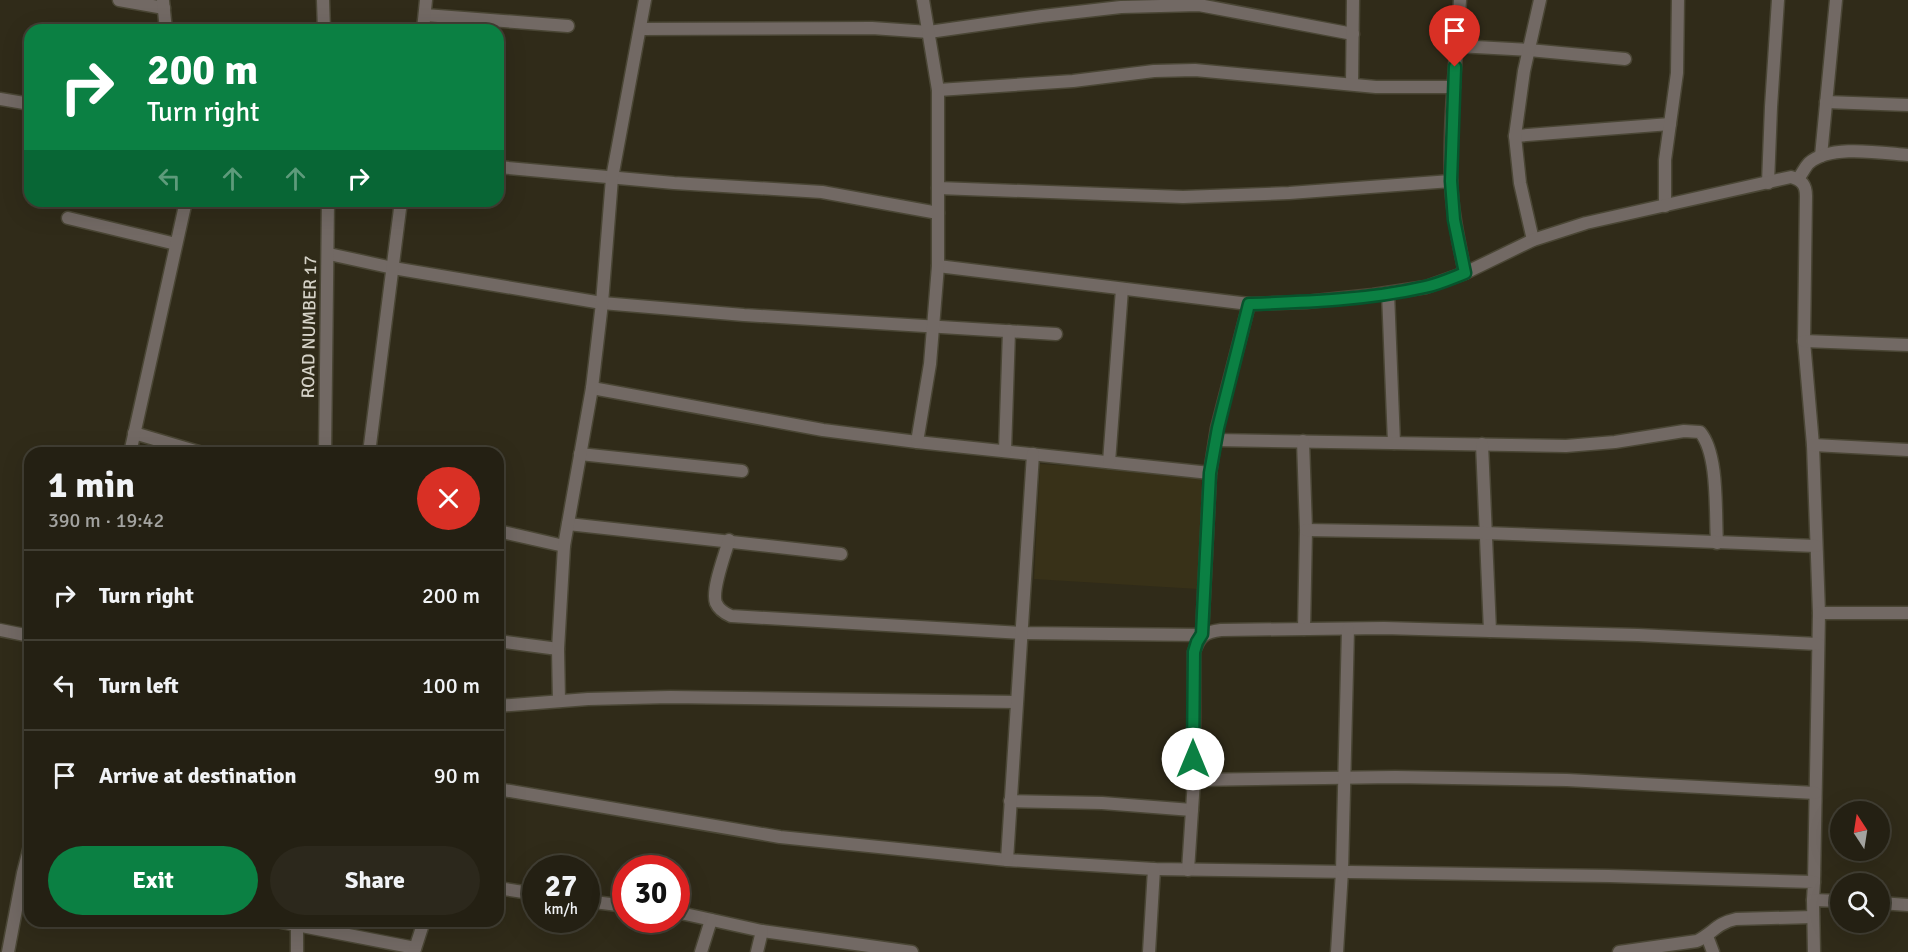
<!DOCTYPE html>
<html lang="en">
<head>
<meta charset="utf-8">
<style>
	:root { --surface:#242013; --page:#2c281c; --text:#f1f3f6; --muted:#a3a3a0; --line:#413e33; --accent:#0b8043 }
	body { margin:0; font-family:Signika,sans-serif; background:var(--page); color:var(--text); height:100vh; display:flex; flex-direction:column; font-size:22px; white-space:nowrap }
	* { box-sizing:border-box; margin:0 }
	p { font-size:20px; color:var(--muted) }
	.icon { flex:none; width:33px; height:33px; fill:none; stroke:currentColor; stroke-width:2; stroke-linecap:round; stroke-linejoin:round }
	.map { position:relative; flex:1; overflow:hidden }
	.panel { position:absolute; left:24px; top:447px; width:480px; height:480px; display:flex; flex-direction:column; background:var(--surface); border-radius:18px; box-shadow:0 6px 24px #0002,0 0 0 2px var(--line) }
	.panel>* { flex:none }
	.hud { position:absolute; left:24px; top:24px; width:480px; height:183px; border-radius:18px; box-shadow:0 6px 24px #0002,0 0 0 2px var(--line); background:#0b8043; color:#fff; overflow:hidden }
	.needle { width:39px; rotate:348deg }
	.fabs { position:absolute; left:1830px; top:801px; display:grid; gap:12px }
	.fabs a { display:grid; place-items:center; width:60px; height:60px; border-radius:50%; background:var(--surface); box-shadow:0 6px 24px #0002,0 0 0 2px var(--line); font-size:30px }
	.speed { position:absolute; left:522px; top:855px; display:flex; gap:12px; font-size:30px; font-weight:700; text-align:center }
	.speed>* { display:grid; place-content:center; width:78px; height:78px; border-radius:50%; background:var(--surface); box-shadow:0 6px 24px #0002,0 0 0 2px var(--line); line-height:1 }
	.speed small { font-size:15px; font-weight:400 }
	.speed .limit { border:9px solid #d22; background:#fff; color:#111 }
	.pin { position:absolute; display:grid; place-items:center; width:51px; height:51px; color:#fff; margin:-62px -26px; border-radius:50% 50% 50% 0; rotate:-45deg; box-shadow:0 0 6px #0007 }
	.pin .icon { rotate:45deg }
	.me { position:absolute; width:66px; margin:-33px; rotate:0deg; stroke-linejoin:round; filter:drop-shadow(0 0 4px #0008) }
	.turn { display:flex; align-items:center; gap:21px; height:126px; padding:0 24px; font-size:27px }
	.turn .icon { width:78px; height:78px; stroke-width:2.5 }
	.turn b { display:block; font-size:42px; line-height:51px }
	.lanes { display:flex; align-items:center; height:57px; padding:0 24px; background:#0003; justify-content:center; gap:30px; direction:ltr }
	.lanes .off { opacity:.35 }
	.round { display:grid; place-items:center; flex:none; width:63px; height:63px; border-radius:32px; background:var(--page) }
	.headline { display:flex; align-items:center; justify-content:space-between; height:102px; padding:0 24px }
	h1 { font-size:36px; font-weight:800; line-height:45px }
	.primary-button { display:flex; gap:12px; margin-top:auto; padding:12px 24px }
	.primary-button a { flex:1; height:69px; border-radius:36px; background:var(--accent); color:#fff; font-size:24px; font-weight:800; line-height:69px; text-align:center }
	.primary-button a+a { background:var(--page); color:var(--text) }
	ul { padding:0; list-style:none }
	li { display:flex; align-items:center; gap:18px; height:90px; padding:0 24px; border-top:2px solid var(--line) }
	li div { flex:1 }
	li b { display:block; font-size:22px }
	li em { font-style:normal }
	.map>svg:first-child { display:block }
</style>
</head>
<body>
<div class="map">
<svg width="1908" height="952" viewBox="0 0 1908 952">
	<rect width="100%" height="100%" fill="#302b19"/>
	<polygon fill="#383118" points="1040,464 1202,474 1198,589 1034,579"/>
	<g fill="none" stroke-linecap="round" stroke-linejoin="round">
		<g stroke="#4a4635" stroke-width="15">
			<g id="minor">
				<polyline points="119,0 164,8"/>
				<polyline points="323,0 324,30"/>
				<path d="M1460,0C1456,60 1449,121 1451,181C1452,212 1459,243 1465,273"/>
				<polyline points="163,1 166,30"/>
				<polyline points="425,15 568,26"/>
				<polyline points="640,29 872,28 929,32 1042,16 1121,7 1199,5 1353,34"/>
				<polyline points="423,30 426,0"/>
				<polyline points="1457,46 1529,50 1625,59"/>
				<polyline points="1352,84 1353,0"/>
				<polyline points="938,90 1073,81 1154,71 1195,70 1376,87 1454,87"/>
				<polyline points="0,99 30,104"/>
				<polyline points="1826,102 1908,105"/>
				<polyline points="1515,136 1670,124"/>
				<polyline points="1821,156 1836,0"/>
				<polyline points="498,167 674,183 822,192 938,213"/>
				<path d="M1798,179C1802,174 1805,167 1809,163C1830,144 1882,153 1908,155"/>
				<polyline points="1768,183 1771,107 1778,0"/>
				<polyline points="938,188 1183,197 1289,193 1451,181"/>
				<polyline points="1665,206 1665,160 1677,73 1678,0"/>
				<polyline points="68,218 176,244"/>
				<polyline points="1533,240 1520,183 1515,136 1524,71 1540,0"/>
				<polyline points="329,254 393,268 602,303 744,315 1056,334"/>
				<path d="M938,266L1249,304L1306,302L1373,295L1426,287L1465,273L1533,240L1586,223L1791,177C1802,180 1806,185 1806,196L1804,341L1813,445L1819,613L1814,882"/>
				<polyline points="1388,293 1394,443"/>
				<polyline points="1804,341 1908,345"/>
				<polyline points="592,388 823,430 917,442 1210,473"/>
				<polyline points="134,433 202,453"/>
				<path d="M1216,440L1566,446L1615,442L1684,431L1700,432C1719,454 1715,513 1717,543"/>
				<polyline points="1303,441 1306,530 1304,629"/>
				<polyline points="917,442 930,364 938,266 938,90 923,0"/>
				<polyline points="1482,444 1490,631"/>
				<polyline points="1813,445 1908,450"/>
				<polyline points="1005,451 1009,331"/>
				<polyline points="130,453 186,201"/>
				<polyline points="325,453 328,201"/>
				<polyline points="369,453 401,201"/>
				<polyline points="580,454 742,471"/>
				<polyline points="1109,462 1122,289"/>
				<polyline points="568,524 841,554"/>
				<polyline points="1306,530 1485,533 1816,546"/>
				<polyline points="498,531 564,546"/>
				<path d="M729,540C725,555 711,590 716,603C719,610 724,613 731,616L1021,633L1202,635L1210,473L1217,428L1249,304"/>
				<polyline points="1819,613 1908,613"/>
				<polyline points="0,630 30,636"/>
				<polyline points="498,641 558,649"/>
				<polyline points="559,701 558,649 564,546 592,388 602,303 612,178 645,0"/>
				<polyline points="498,706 588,699 670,697 1016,702"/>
				<polyline points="1194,780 1395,777 1567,780 1815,793"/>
				<polyline points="498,789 780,837 1007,860 1154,869 1609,876 1814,882 1813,900"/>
				<polyline points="1010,801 1102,803 1192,810"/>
				<polyline points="1007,860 1033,454"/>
				<path d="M1188,870L1194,780V652C1199,636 1205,632 1221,630L1384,628L1490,631L1638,635L1818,644"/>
				<polyline points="498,888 536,894"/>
				<polyline points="586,901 626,906"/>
				<polyline points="1880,903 1908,905"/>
				<polyline points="676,912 762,931 912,952"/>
				<polyline points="276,921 415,948"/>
				<polyline points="1707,936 1713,952"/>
				<polyline points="8,952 23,873 30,846"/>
				<polyline points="297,952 297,925"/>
				<polyline points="414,952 424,921"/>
				<polyline points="701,952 711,920"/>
				<polyline points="757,952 762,931"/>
				<polyline points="1149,952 1154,869"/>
				<polyline points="1337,952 1342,871 1348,629"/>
				<path d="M1619,952L1697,941C1713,933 1717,923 1736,919L1813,917"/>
				<polyline points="1814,952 1813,900 1840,901"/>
			</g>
		</g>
		<use href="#minor" stroke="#726964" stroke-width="12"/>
	</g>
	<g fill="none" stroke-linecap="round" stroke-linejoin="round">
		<g stroke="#07532c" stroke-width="15">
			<path id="route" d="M1193,759L1194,652L1197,642L1202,634L1210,473L1218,428L1249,304C1307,302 1368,300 1425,287C1439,284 1452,278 1465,273L1454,220L1451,181L1455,67"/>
		</g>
		<use href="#route" stroke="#0b8043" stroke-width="10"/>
	</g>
	<g text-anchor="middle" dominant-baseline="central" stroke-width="6" stroke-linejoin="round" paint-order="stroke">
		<g font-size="18" fill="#d5d2c7" stroke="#302b19">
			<text transform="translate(309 327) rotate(-89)">ROAD NUMBER 17</text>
		</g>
	</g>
</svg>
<div class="fabs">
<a><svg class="needle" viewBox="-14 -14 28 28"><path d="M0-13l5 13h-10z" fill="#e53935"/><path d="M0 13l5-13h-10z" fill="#a3a3a0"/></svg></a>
<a><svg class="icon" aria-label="search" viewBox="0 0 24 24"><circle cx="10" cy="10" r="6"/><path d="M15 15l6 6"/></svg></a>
</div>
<div class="speed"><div>27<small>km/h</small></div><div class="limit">30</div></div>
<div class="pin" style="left:1455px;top:67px;background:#d93025"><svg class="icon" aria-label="arrive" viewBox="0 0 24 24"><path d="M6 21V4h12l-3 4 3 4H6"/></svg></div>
<svg class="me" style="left:1193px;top:759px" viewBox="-20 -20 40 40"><circle r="19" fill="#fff"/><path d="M0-13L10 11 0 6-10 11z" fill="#0b8043"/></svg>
<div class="hud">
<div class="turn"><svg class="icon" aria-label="right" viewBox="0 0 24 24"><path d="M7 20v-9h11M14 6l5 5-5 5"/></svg><div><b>200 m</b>Turn right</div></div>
<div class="lanes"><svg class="icon off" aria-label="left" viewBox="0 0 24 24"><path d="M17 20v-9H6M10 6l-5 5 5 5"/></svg><svg class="icon off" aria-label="ahead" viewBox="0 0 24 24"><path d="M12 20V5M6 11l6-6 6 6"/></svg><svg class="icon off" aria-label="ahead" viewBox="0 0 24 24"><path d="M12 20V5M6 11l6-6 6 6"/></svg><svg class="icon" aria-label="right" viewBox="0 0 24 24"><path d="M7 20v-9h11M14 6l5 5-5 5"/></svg></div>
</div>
<section class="panel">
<div class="headline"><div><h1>1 min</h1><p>390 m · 19:42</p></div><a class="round" style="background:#d93025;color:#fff"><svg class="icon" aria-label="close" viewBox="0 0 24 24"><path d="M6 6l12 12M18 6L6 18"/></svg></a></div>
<ul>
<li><svg class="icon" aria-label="right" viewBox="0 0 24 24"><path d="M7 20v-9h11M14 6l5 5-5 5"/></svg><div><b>Turn right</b></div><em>200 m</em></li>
<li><svg class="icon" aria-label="left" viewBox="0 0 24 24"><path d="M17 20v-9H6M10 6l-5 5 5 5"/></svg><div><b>Turn left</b></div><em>100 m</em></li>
<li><svg class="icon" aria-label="arrive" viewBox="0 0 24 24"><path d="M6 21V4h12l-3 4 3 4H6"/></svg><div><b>Arrive at destination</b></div><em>90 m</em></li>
</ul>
<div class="primary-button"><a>Exit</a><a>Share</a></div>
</section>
</div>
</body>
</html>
